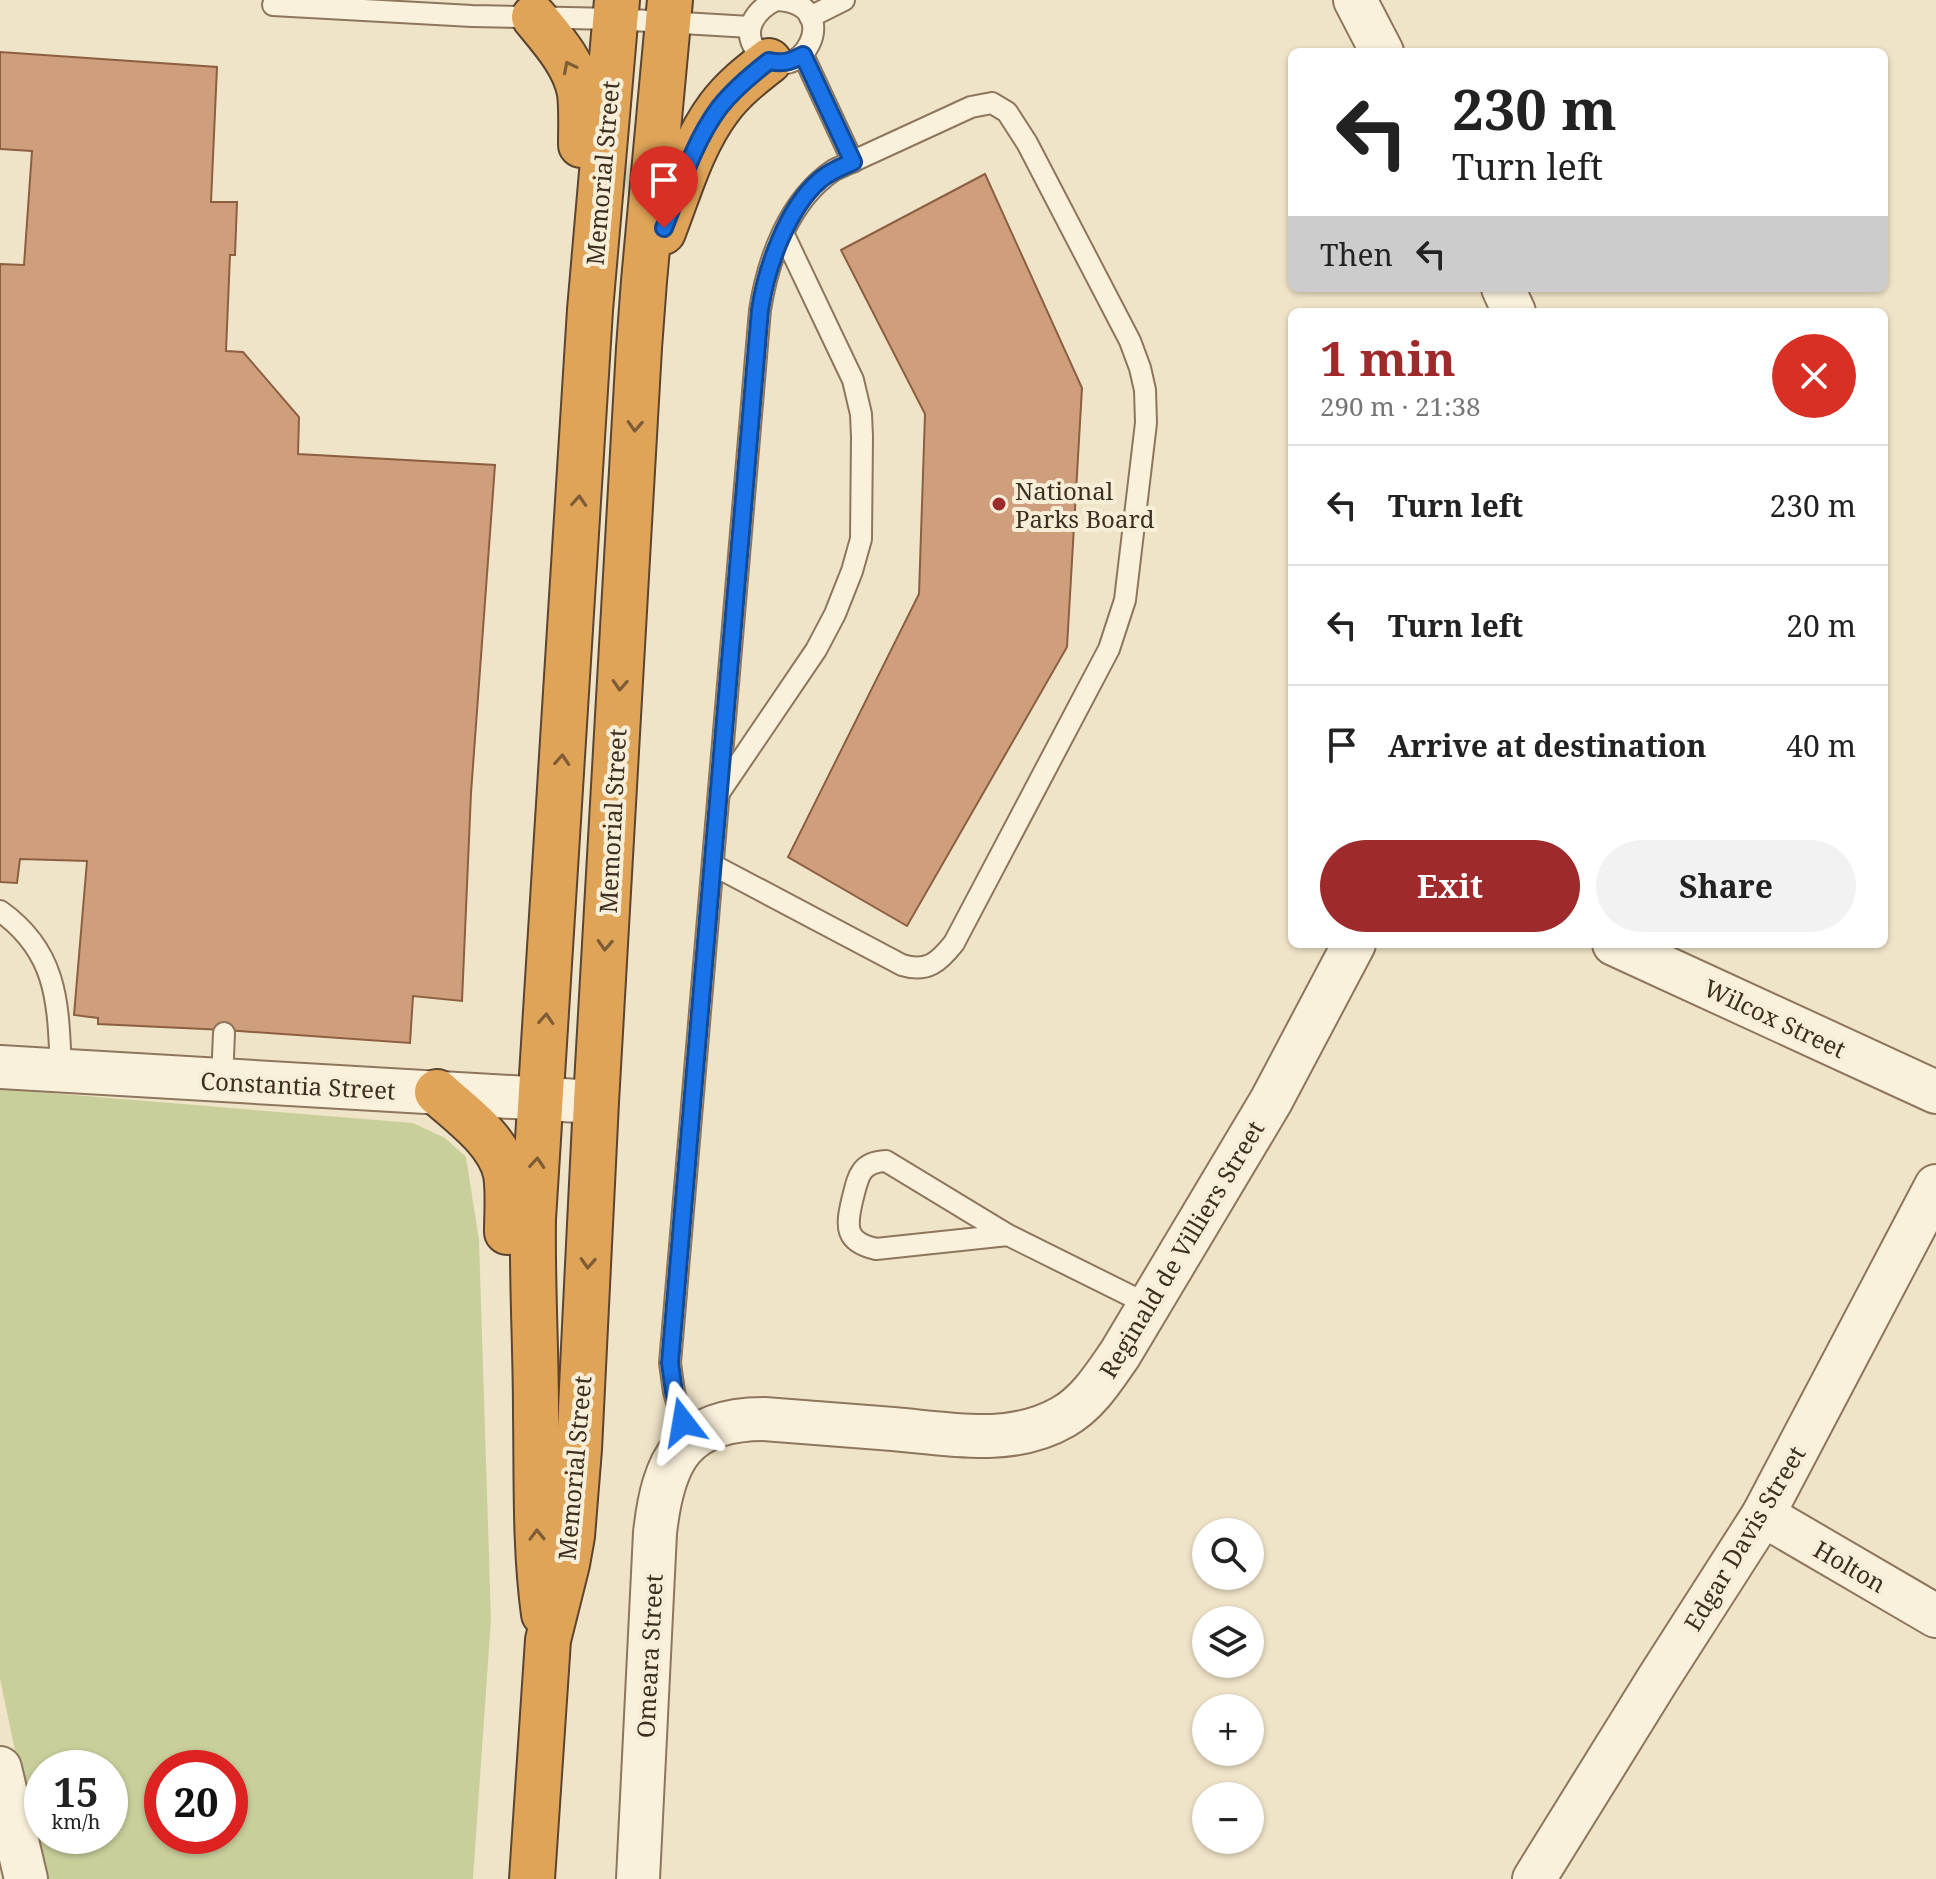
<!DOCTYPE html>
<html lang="en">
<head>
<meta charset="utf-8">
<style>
	:root { --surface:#fff; --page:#f2f2f2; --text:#222; --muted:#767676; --line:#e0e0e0; --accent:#9e2a2b }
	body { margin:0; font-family:"Noto Serif",serif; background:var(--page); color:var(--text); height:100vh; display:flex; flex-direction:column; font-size:30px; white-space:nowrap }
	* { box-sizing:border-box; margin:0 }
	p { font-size:26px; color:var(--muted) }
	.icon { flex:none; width:44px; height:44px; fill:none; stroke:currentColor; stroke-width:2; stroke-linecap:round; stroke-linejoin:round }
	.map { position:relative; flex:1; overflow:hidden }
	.sheet { position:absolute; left:1288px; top:308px; width:600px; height:640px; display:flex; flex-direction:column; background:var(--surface); border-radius:12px; box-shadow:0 2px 6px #0004 }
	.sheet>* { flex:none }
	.hud { position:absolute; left:1288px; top:48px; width:600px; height:244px; border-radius:12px; box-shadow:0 2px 6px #0004; background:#fff; color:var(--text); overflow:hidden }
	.controls { position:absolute; left:1192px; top:1518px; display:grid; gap:16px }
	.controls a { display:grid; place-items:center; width:72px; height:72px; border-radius:50%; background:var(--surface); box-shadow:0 2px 6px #0004; font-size:40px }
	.speed { position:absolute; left:24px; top:1750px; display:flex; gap:16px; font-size:40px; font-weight:700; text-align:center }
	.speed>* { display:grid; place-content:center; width:104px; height:104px; border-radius:50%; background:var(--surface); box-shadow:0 2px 6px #0004; line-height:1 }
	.speed small { font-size:20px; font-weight:400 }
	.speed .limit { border:12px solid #d22; background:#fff; color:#111 }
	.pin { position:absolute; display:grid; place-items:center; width:68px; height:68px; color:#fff; margin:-82px -34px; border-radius:50% 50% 50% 0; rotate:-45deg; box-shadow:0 0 8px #0007 }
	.pin .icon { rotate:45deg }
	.me { position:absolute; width:88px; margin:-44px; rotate:346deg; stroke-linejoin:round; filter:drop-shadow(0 0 6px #0008) }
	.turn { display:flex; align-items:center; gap:28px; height:168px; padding:0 32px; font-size:36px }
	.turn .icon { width:104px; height:104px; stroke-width:2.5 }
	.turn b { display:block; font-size:56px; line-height:68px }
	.then { display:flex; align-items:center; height:76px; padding:0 32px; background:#0003; gap:16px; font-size:30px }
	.round { display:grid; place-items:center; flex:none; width:84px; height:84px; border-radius:42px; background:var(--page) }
	.summary { display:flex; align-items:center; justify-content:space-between; height:136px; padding:0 32px }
	h1 { font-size:48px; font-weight:700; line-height:60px; color:var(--accent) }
	.button { display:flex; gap:16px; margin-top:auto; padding:16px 32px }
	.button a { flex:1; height:92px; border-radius:48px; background:var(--accent); color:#fff; font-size:32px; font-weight:700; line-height:92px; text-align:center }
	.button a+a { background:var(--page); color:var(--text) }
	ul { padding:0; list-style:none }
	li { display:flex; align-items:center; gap:24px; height:120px; padding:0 32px; border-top:2px solid var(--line) }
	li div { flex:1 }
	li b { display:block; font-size:30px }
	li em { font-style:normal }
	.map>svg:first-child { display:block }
</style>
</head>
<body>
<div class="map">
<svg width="1936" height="1879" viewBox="0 0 1936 1879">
	<rect width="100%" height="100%" fill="#f0e4c8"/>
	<path fill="#c9cf9b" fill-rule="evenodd" d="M0,1089L413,1123L445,1138L466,1157L479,1240L491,1619L473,1879H42L0,1679ZM42,1768H110V1836H42ZM162,1768H230V1836H162Z"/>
	<g fill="#cf9f7d" stroke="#8d5f41" stroke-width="2">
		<polygon points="0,52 217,67 211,202 237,202 235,255 230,255 226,351 243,352 299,417 298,454 495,465 471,793 462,1001 413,996 410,1043 225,1030 98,1024 98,1018 74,1015 87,861 20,859 17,883 0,882 0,264 24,265 32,151 0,149"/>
		<polygon points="985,174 1082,388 1067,647 907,926 788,857 919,594 925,414 841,250"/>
	</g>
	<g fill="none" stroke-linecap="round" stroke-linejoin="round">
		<g stroke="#8d765c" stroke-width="24">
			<g id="lane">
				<path d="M776,0C755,10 739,33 759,53C798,94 849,4 777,0"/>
				<polyline points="273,5 472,16 615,19 750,27"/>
				<polyline points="810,17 844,0"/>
				<polyline points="803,55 853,162"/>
				<polyline points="719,793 816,650 835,614 852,571 861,539 862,437 861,414 853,380 783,233"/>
				<path d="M0,911C59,953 58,1005 61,1071"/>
				<polyline points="222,1081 224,1033"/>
				<path d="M1008,1235L876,1249C845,1242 846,1227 852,1201C858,1178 859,1162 886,1161L1008,1235L1149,1305"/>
				<path d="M688,1441L674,1392L670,1363L760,310C768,259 789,200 834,170L971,107L992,103L1007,112L1027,143L1130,341L1140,368L1145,390L1146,423L1125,600L1109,649L954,943C939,962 927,973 902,965L713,865"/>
			</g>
		</g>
		<g stroke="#8d765c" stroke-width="46">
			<g id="street">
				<polyline points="1355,0 1382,52"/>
				<polyline points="1503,288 1514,312"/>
				<polyline points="1614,944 1936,1092"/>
				<polyline points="0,1067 596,1102"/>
				<polyline points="1763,1515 1936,1616"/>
				<polyline points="0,1768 26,1879"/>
				<path d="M638,1879L655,1533C663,1460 683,1419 764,1419C807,1422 850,1426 893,1429C950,1434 1011,1447 1063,1417C1088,1403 1104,1377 1120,1354L1271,1101L1354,944"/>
				<polyline points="1534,1879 1658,1679 1763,1515 1936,1186"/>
			</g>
		</g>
		<g stroke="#5b4430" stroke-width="48">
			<g id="highway">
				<path d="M534,17C552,39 575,64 580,93C582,110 581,128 581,145"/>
				<path d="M663,232C679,191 692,144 719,108C733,89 751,75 769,61"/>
				<path d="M437,1092C462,1115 499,1140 506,1174C509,1193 507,1213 507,1232"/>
				<path d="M544,1614C535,1548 537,1481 536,1414C536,1348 532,1284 533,1219L590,310L617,0"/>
				<polyline points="532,1879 548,1640 567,1564 572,1536 579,1449 596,1102 639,348 644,281 670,0"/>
			</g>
		</g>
		<use href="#lane" stroke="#faf1dc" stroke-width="20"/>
		<use href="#street" stroke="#faf1dc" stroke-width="42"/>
		<use href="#highway" stroke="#e0a458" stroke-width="44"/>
	</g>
	<defs><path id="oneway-chevron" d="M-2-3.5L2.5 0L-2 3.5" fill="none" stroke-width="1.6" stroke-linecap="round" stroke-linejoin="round" transform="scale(2)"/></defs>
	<g stroke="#7e5d36">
		<use href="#oneway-chevron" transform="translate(569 67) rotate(-117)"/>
		<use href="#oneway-chevron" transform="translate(635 426) rotate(93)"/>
		<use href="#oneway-chevron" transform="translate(579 501) rotate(-86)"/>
		<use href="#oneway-chevron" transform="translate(620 685) rotate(93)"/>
		<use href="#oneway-chevron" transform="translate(562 760) rotate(-86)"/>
		<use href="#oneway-chevron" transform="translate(605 945) rotate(93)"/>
		<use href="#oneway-chevron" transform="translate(546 1019) rotate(-86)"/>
		<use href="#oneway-chevron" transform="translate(537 1163) rotate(-86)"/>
		<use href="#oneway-chevron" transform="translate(588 1263) rotate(93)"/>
		<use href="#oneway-chevron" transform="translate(537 1535) rotate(-91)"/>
	</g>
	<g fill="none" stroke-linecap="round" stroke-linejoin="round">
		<g stroke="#114b97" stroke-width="20">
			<path id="route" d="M664,228C680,188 693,143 719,108C733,90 751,75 769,61C782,64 790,62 803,55L853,162C841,167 829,172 820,180C787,208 766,269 760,310L670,1363L674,1392L683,1422"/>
		</g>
		<use href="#route" stroke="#1a73e8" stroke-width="14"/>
	</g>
	<circle fill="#9e2a2b" stroke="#f7eed8" stroke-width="3" cx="999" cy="504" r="8"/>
	<g text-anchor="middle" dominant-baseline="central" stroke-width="8" stroke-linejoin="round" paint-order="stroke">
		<g font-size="24" fill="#3d2e20" stroke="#f7eed8">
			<text transform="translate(602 173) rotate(-85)">Memorial Street</text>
			<text transform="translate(612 821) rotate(-87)">Memorial Street</text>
			<text transform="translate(1775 1018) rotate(25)">Wilcox Street</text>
			<text transform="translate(298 1085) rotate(3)">Constantia Street</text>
			<text transform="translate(1181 1249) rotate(-59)">Reginald de Villiers Street</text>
			<text transform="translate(574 1468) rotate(-85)">Memorial Street</text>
			<text transform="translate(1744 1538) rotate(-59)">Edgar Davis Street</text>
			<text transform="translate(1850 1566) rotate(30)">Holton</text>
			<text transform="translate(649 1656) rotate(-87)">Omeara Street</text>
		</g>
		<g font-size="24" fill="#3d2e20" stroke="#f7eed8" text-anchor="start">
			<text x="1015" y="490">National<tspan x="1015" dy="28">Parks Board</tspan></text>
		</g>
	</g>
</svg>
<div class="controls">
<a><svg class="icon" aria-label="search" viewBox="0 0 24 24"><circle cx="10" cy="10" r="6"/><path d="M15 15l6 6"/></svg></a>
<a><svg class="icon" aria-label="layers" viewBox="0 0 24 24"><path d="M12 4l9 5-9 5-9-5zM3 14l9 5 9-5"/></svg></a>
<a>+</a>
<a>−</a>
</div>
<div class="speed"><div>15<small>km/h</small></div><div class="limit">20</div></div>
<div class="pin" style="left:664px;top:228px;background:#d93025"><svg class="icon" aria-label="arrive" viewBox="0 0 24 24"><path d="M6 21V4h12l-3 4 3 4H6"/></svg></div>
<svg class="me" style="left:683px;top:1422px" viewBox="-20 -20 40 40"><path d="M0-17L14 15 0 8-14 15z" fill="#1a73e8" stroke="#fff" stroke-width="4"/></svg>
<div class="hud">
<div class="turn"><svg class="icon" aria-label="left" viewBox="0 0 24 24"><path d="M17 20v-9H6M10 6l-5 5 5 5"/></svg><div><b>230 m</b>Turn left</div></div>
<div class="then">Then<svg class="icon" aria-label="left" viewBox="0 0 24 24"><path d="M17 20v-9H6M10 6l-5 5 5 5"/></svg></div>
</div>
<section class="sheet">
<div class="summary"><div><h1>1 min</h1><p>290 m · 21:38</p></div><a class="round" style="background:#d93025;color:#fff"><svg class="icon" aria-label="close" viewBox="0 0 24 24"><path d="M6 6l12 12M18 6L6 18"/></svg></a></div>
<ul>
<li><svg class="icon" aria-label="left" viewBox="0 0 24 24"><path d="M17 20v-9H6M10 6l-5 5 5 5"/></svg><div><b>Turn left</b></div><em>230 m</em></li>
<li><svg class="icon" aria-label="left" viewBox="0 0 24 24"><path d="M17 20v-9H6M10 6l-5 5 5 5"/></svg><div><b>Turn left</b></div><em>20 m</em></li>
<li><svg class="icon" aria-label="arrive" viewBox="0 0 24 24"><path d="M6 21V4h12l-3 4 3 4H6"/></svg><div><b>Arrive at destination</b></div><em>40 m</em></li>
</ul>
<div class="button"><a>Exit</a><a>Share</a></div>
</section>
</div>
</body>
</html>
